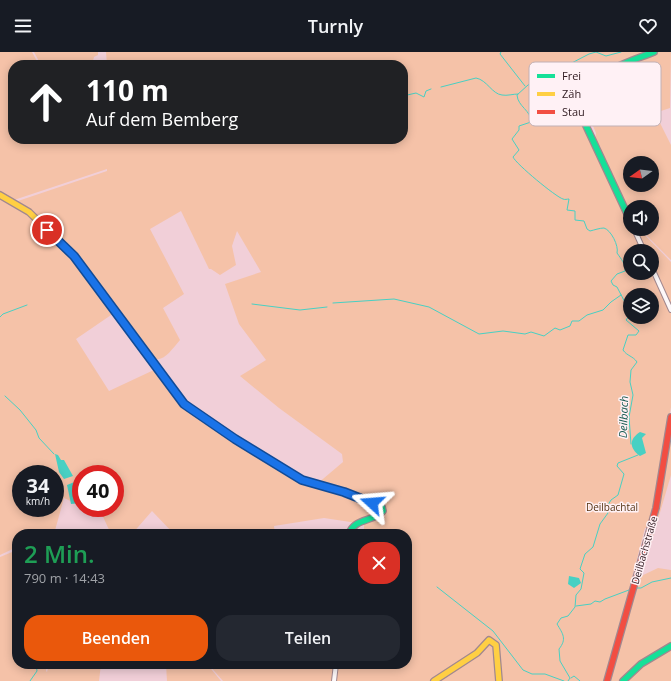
<!DOCTYPE html>
<html lang="de">
<head>
<meta charset="utf-8">
<style>
	:root { --surface:#171b24; --page:#242831; --text:#f1f3f6; --muted:#9ea1a6; --accent:#ea580c }
	body { margin:0; font-family:"Open Sans",sans-serif; background:var(--page); color:var(--text); height:100vh; display:flex; flex-direction:column; font-size:15px; white-space:nowrap }
	* { box-sizing:border-box; margin:0 }
	p { font-size:13px; color:var(--muted) }
	.icon { flex:none; width:22px; height:22px; fill:none; stroke:currentColor; stroke-width:2; stroke-linecap:round; stroke-linejoin:round }
	.map { position:relative; flex:1; overflow:hidden }
	.sheet { position:absolute; left:12px; top:477px; width:400px; height:140px; display:flex; flex-direction:column; background:var(--surface); border-radius:16px; box-shadow:0 2px 10px #0003 }
	.sheet>* { flex:none }
	.top-card { position:absolute; left:8px; top:8px; width:400px; height:84px; border-radius:16px; box-shadow:0 2px 10px #0003; background:#202124; color:#fff; overflow:hidden }
	.needle { width:26px; rotate:256deg }
	.controls { position:absolute; left:623px; top:104px; display:grid; gap:8px }
	.controls a { display:grid; place-items:center; width:36px; height:36px; border-radius:50%; background:var(--surface); box-shadow:0 2px 10px #0003; font-size:20px }
	.speed { position:absolute; left:12px; top:413px; display:flex; gap:8px; font-size:20px; font-weight:700; text-align:center }
	.speed>* { display:grid; place-content:center; width:52px; height:52px; border-radius:50%; background:var(--surface); box-shadow:0 2px 10px #0003; line-height:1 }
	.speed small { font-size:10px; font-weight:400 }
	.speed .limit { border:6px solid #d22; background:#fff; color:#111 }
	.pin { position:absolute; display:grid; place-items:center; width:34px; height:34px; color:#fff; margin:-17px; border:2px solid #fff; border-radius:50%; box-shadow:0 1px 4px #0007 }
	.me { position:absolute; width:44px; margin:-22px; rotate:289deg; stroke-linejoin:round; filter:drop-shadow(0 0 3px #0008) }
	.turn { display:flex; align-items:center; gap:14px; height:84px; padding:0 12px; font-size:18px }
	.turn .icon { width:52px; height:52px; stroke-width:2.5 }
	.turn b { display:block; font-size:28px; line-height:34px }
	.round { display:grid; place-items:center; flex:none; width:42px; height:42px; border-radius:16px; background:var(--page) }
	.head { display:flex; align-items:center; justify-content:space-between; height:68px; padding:0 12px }
	h1 { font-size:24px; font-weight:600; line-height:30px; color:#1e9e55 }
	.action { display:flex; gap:8px; margin-top:auto; padding:8px 12px }
	.action a { flex:1; height:46px; border-radius:16px; background:var(--accent); color:#fff; font-size:16px; font-weight:600; line-height:46px; text-align:center }
	.action a+a { background:var(--page); color:var(--text) }
	header { display:flex; justify-content:space-between; align-items:center; height:52px; padding:0 12px; background:var(--surface); font-size:18px; font-weight:600 }
	.map>svg:first-child { display:block }
</style>
</head>
<body>
<header><svg class="icon" aria-label="menu" viewBox="0 0 24 24"><path d="M4 6h16M4 12h16M4 18h16"/></svg>Turnly<svg class="icon" aria-label="heart" viewBox="0 0 24 24"><path d="M12 20l-8-8c-3-5 5-10 8-4 3-6 11-1 8 4z"/></svg></header>
<div class="map">
<svg width="671" height="629" viewBox="0 0 671 629">
	<rect width="100%" height="100%" fill="#f1cfd8"/>
	<g fill="#f5c2a8" fill-rule="evenodd">
		<path d="M0,0H32L39,13H13V87H403V13H107L106,0H649C622,12 567,25 581,66L630,172V177H632L643,199H630V221H652V219L671,261V355L659,430L649,476H645L632,526L634,527L629,537V543L606,629H336L337,612H407V482H364V471L381,465L385,461L384,455L344,439L317,432L343,410L342,402L279,356L240,324L266,308L239,272L225,232L261,220L237,179L232,194L236,213L220,223L211,217H209L181,159L150,177L184,242L163,256L180,288C171,298 163,313 149,305L76,206L54,183V187L72,204L114,261L76,287L109,339L156,317L186,354L230,385L301,429L343,441L377,454L381,456L380,462L357,471L324,466L274,474L275,482H174L152,459L132,482H111L99,456H115V422H81V452H77L64,446L54,482H17V495L0,503V144L12,151L107,119V117L14,148L0,140ZM630,243H652V265H630ZM21,422H55V456H21Z"/>
		<polygon points="34,0 98,0 98,3 94,5 92,13 41,13"/>
		<path d="M657,0H671L670,56L655,61L671,93V208L640,177H652V155H630V161L628,159L599,97L601,95L597,94L595,88L596,81L582,48C597,20 630,12 657,0ZM630,111H652V133H630Z"/>
		<polygon points="635,177 639,177 671,210 671,252 652,212 652,199 646,199"/>
		<polygon points="671,374 671,423 642,522 639,523"/>
		<polygon points="17,498 17,612 47,612 46,619 47,620 49,612 101,612 99,629 0,629 0,505"/>
		<polygon points="658,516 671,518 671,593 621,629 609,629 639,525"/>
		<polygon points="671,597 671,629 625,629 643,614"/>
		<polygon points="166,612 207,612 221,629 167,629"/>
		<polygon points="208,612 335,612 334,629 223,629"/>
	</g>
	<g fill="#48d0c3">
		<path d="M640,380L646,382L642,386L646,401L640,404C629,396 629,387 640,380Z"/>
		<polygon points="55,402 58,403 61,408 64,408 73,424 64,427 59,420"/>
		<polygon points="77,429 81,435 81,451 71,452 67,433"/>
		<polygon points="569,524 579,526 581,531 574,536 568,532"/>
	</g>
	<g fill="none" stroke-linecap="round" stroke-linejoin="round">
		<g stroke="#48d0c3" stroke-width="1">
			<polyline points="501,0 500,2 525,34"/>
			<path d="M621,0L606,4L596,0L589,2L564,15L548,21L544,25L528,33L517,43C518,55 531,58 531,70L519,74V78L512,87L519,98L513,105C516,112 556,145 563,147C565,148 567,147 569,147L567,158L575,159V168L584,169L587,177L590,179C594,178 600,176 604,176C611,178 619,194 617,201C621,207 626,212 625,219L617,222L611,229L613,233L617,235L630,260"/>
			<polyline points="166,10 178,13"/>
			<path d="M441,35L476,26C487,28 492,42 502,43C507,44 513,42 518,42"/>
			<polyline points="403,44 416,41 424,45 426,39 431,37"/>
			<polyline points="333,251 394,247 429,255 479,282 503,279 525,282 531,280 544,284 555,276 560,278 570,274 572,269 579,269 587,263 603,258 611,250 621,243"/>
			<polyline points="252,252 300,258 327,255"/>
			<path d="M630,263L626,268L639,279L636,283H628L623,298C627,304 633,304 637,310L631,318L630,330L633,343L629,365L631,392"/>
			<polyline points="0,265 3,262 27,253"/>
			<polyline points="5,344 20,358 36,378 39,386 54,402"/>
			<polyline points="437,535 493,579 523,618 532,622 545,622 564,629"/>
			<polyline points="637,536 641,536 652,530 671,526"/>
			<polyline points="576,554 591,552 595,549 600,550 605,547 629,538"/>
			<polyline points="571,626 574,624 580,629"/>
			<polyline points="30,629 37,619 36,612"/>
			<path d="M568,629L570,626L560,609L559,597C567,587 563,582 557,572L561,566L568,564L575,555L576,543L581,537L584,521L580,517L585,502L593,495L600,472L608,461L606,456L611,448L618,443L624,422L617,414L618,411L638,403"/>
		</g>
		<g stroke="#a1888f" stroke-width="6">
			<g id="street">
				<polyline points="634,177 644,199"/>
				<polyline points="652,216 671,258"/>
				<polyline points="334,629 336,612"/>
			</g>
		</g>
		<g stroke="#a1888f" stroke-width="8">
			<g id="fast">
				<path d="M630,168L581,63C581,59 580,55 581,51C584,22 632,9 654,0"/>
				<path d="M136,288L184,352L235,387L302,428L344,440L382,455L383,459C373,470 354,466 349,482"/>
				<polyline points="623,629 641,612 671,594"/>
			</g>
		</g>
		<g stroke="#a1888f" stroke-width="8">
			<g id="slow">
				<polyline points="0,143 29,160 74,204 136,288"/>
				<polyline points="434,629 477,601 489,588 496,593 499,629"/>
			</g>
		</g>
		<g stroke="#a1888f" stroke-width="8">
			<polyline id="jam" points="607,629 656,456 671,365"/>
		</g>
		<use href="#street" stroke="#fdf8f9" stroke-width="4"/>
		<use href="#fast" stroke="#16e098" stroke-width="5.5"/>
		<use href="#slow" stroke="#ffcf43" stroke-width="5.5"/>
		<use href="#jam" stroke="#f24e42" stroke-width="5.5"/>
	</g>
	<g fill="none" stroke-linecap="round" stroke-linejoin="round">
		<g stroke="#114b97" stroke-width="10">
			<polyline id="route" points="47,178 74,204 184,352 235,387 302,428 344,440 372,451"/>
		</g>
		<use href="#route" stroke="#1a73e8" stroke-width="7"/>
	</g>
	<g text-anchor="middle" dominant-baseline="central" stroke-width="3" stroke-linejoin="round" paint-order="stroke">
		<g font-size="10" fill="#543211" stroke="#fff1f5">
			<text x="612" y="455">Deilbachtal</text>
		</g>
		<g font-size="10" fill="#2f191f" stroke="#fff1f5">
			<text transform="translate(644 498) rotate(-74)">Deilbachstraße</text>
		</g>
		<g font-size="11" font-style="italic" fill="#185b51" stroke="#fff1f5">
			<text transform="translate(623 365) rotate(-88)">Deilbach</text>
		</g>
	</g>
	<rect x="529" y="10" width="132" height="64" rx="6" fill="#fff1f5" stroke="#c1b0b5" stroke-width="1"/>
	<rect x="537" y="22" width="18" height="4" fill="#16e098"/>
	<rect x="537" y="40" width="18" height="4" fill="#ffcf43"/>
	<rect x="537" y="58" width="18" height="4" fill="#f24e42"/>
	<g font-size="11" fill="#2f191f">
		<text x="562" y="28">Frei</text>
		<text x="562" y="46">Zäh</text>
		<text x="562" y="64">Stau</text>
	</g>
</svg>
<div class="controls">
<a><svg class="needle" viewBox="-14 -14 28 28"><path d="M0-13l5 13h-10z" fill="#e53935"/><path d="M0 13l5-13h-10z" fill="#9ea1a6"/></svg></a>
<a><svg class="icon" aria-label="sound" viewBox="0 0 24 24"><path d="M4 9h4l5-4v14l-5-4H4zM17 9q2 3 0 6"/></svg></a>
<a><svg class="icon" aria-label="search" viewBox="0 0 24 24"><circle cx="10" cy="10" r="6"/><path d="M15 15l6 6"/></svg></a>
<a><svg class="icon" aria-label="layers" viewBox="0 0 24 24"><path d="M12 4l9 5-9 5-9-5zM3 14l9 5 9-5"/></svg></a>
</div>
<div class="speed"><div>34<small>km/h</small></div><div class="limit">40</div></div>
<div class="pin" style="left:47px;top:178px;background:#d93025"><svg class="icon" aria-label="arrive" viewBox="0 0 24 24"><path d="M6 21V4h12l-3 4 3 4H6"/></svg></div>
<svg class="me" style="left:372px;top:451px" viewBox="-20 -20 40 40"><path d="M0-17L14 15 0 8-14 15z" fill="#1a73e8" stroke="#fff" stroke-width="4"/></svg>
<div class="top-card">
<div class="turn"><svg class="icon" aria-label="ahead" viewBox="0 0 24 24"><path d="M12 20V5M6 11l6-6 6 6"/></svg><div><b>110 m</b>Auf dem Bemberg</div></div>
</div>
<section class="sheet">
<div class="head"><div><h1>2 Min.</h1><p>790 m · 14:43</p></div><a class="round" style="background:#d93025;color:#fff"><svg class="icon" aria-label="close" viewBox="0 0 24 24"><path d="M6 6l12 12M18 6L6 18"/></svg></a></div>
<div class="action"><a>Beenden</a><a>Teilen</a></div>
</section>
</div>
</body>
</html>
